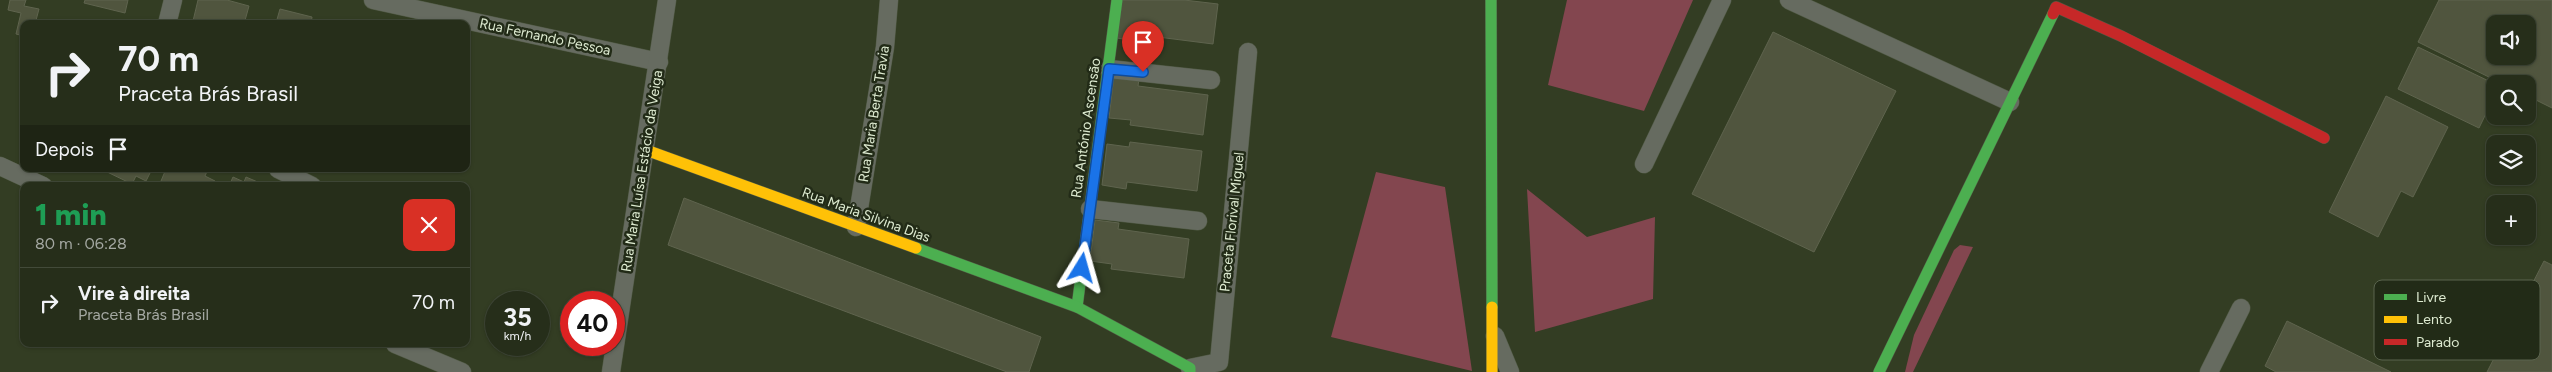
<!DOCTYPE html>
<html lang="pt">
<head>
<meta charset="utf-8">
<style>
	:root { --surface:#262e1a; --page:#323a27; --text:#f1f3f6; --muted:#a4a8a2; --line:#424a39 }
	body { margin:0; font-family:Figtree,sans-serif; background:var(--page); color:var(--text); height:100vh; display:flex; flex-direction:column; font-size:19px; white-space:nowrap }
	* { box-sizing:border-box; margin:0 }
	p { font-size:16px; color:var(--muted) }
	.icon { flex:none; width:28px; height:28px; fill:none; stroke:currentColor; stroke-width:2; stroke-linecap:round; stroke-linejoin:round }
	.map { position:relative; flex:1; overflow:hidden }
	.drawer { position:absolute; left:20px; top:182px; width:450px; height:165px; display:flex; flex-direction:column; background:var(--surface); border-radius:10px; box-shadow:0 1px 4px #0004,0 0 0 1px var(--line) }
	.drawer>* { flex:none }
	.hud { position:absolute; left:20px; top:20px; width:450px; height:152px; border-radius:10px; box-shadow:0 1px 4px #0004,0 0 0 1px var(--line); background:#262e1a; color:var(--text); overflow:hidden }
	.tools { position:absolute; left:2486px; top:15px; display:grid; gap:10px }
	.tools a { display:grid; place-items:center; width:50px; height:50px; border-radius:10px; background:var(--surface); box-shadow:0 1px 4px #0004,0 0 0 1px var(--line); font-size:25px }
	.speed { position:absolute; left:485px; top:291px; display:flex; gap:10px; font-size:25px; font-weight:700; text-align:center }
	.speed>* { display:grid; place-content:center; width:65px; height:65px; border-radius:50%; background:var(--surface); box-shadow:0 1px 4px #0004,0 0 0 1px var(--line); line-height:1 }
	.speed small { font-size:12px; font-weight:400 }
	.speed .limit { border:8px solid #d22; background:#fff; color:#111 }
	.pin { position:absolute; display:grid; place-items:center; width:42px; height:42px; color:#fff; margin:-51px -21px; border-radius:50% 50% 50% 0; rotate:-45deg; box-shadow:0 0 5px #0007 }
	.pin .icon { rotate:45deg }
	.me { position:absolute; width:55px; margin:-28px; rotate:8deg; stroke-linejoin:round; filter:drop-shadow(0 0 4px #0008) }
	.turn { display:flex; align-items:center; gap:18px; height:105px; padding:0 15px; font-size:22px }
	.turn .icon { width:65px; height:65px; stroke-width:2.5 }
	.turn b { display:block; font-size:35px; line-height:42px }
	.then { display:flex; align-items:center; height:48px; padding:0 15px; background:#0003; gap:10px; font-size:19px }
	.round { display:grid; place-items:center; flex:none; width:52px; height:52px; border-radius:10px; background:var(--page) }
	.head { display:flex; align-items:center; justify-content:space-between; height:85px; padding:0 15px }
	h1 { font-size:30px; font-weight:800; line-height:38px; color:#1e9e55 }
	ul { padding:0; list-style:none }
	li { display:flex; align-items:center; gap:15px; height:70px; padding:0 15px; border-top:1px solid var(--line) }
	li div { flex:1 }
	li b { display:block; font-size:19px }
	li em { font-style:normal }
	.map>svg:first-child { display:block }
</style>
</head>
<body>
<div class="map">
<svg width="2552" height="372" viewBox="0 0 2552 372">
	<rect width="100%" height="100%" fill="#333d23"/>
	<g fill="#83464f">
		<polygon points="1567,0 1693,0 1644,111 1548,85"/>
		<polygon points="1376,172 1445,187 1472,371 1331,337"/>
		<polygon points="1527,189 1587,237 1655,217 1653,299 1535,332"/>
		<polygon points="1960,245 1973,247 1913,372 1905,372 1914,335 1954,250"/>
	</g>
	<g fill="#50553e" stroke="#5f644e" fill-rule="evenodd">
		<polygon points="10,0 26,0 24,6 39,9 35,24 24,24 24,36 16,34 21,13 8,10"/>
		<polygon points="85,0 128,0 125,13 84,3"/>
		<polygon points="198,0 227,0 249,6 244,24 204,24 193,21"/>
		<polygon points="1122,0 1184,0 1218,4 1213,44 1142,35 1141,42 1117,38"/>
		<path d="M2439,0H2552V108L2528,96V84H2503L2418,42ZM2495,24H2528V56H2495Z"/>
		<polygon points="280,9 312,17 311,24 272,24 276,23"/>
		<polygon points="1773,32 1896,91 1814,252 1692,194"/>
		<polygon points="2418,47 2495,84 2495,95 2479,128 2398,89"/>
		<polygon points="1114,76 1139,79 1138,86 1208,95 1203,135 1130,125 1131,120 1109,118"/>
		<polygon points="2386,96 2448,127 2413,197 2401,191 2378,237 2329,212"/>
		<polygon points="1130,142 1202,151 1197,191 1127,182 1126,189 1102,185 1107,144 1129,147"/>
		<polygon points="101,169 152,169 146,181 136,176 132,184"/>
		<polygon points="166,169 172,171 173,169 208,169 205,176 215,181 213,186 170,186 161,181"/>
		<polygon points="233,177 244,182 246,177 267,186 229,186"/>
		<polygon points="684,198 1041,337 1029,372 1007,372 668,245"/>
		<polygon points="1095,220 1119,223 1118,229 1189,239 1184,278 1111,269 1112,264 1090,261"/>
		<polygon points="2544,261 2552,265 2552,372 2487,372"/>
		<polygon points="2287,321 2391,372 2276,372 2265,366"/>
	</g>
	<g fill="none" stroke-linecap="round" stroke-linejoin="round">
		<g stroke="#515a45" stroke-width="19">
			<g id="street">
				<polyline points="373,0 659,62"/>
				<polyline points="1789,0 2010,102"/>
				<polyline points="167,24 173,0"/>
				<polyline points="1109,69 1211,80"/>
				<polyline points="1644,164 1722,0"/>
				<polyline points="0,166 43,186"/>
				<polyline points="278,169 312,186"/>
				<polyline points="1090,209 1198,221"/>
				<polyline points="856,227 885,47 889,0"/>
				<polyline points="1495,336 1510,372"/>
				<polyline points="395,344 462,372"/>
				<polyline points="1190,368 1219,362 1248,52"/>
				<polyline points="611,372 667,0"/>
				<polyline points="2209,372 2241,308"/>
			</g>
		</g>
		<g stroke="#515a45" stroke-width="12">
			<g id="fast">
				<polyline points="1117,0 1077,307 1190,368 1190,372"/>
				<polyline points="1491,0 1492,307"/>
				<polyline points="916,248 1077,307"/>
				<polyline points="1879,372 2053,14"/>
			</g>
		</g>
		<g stroke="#515a45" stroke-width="12">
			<g id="slow">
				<polyline points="646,150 916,248"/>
				<polyline points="1492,307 1492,372"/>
			</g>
		</g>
		<g stroke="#515a45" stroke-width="12">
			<polyline id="jam" points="2053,14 2056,7 2121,36 2324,138"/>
		</g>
		<use href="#street" stroke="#666b60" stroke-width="18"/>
		<use href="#fast" stroke="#4caf50" stroke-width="11"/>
		<use href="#slow" stroke="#ffc107" stroke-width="11"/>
		<use href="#jam" stroke="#c62828" stroke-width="11"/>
	</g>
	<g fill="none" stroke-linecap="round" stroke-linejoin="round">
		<g stroke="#114b97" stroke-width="12">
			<polyline id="route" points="1082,268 1109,69 1143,72"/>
		</g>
		<use href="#route" stroke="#1a73e8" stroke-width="9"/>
	</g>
	<g text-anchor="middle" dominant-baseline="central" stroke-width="5" stroke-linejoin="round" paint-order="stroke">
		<g font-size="14" fill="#ddead0" stroke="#222b17">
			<text transform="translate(545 37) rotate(12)">Rua Fernando Pessoa</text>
			<text transform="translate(874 114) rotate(-81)">Rua Maria Berta Travia</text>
			<text transform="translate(1086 128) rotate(-82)">Rua António Ascensão</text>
			<text transform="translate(642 171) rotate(-81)">Rua Maria Luísa Estácio da Veiga</text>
			<text transform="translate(866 215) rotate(20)">Rua Maria Silvina Dias</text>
			<text transform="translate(1232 222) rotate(-84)">Praceta Florival Miguel</text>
		</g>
	</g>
	<rect x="2374" y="280" width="166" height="80" rx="8" fill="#222b17" stroke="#5a644e" stroke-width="1"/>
	<rect x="2384" y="294" width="23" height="6" fill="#4caf50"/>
	<rect x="2384" y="316" width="23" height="7" fill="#ffc107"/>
	<rect x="2384" y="339" width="23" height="6" fill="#c62828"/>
	<g font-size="14" fill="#ddead0">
		<text x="2416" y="302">Livre</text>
		<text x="2416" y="324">Lento</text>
		<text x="2416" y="347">Parado</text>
	</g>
</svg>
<div class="tools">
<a><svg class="icon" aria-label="sound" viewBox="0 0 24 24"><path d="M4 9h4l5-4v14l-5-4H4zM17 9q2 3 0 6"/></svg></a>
<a><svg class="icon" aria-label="search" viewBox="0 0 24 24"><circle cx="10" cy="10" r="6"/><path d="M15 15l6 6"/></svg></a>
<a><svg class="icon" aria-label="layers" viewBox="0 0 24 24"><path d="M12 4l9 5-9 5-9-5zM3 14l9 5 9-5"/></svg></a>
<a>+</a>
</div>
<div class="speed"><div>35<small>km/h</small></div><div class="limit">40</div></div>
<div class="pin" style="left:1143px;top:72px;background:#d93025"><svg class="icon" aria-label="arrive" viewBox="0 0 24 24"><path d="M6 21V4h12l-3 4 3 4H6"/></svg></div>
<svg class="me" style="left:1082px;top:268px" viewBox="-20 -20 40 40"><path d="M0-17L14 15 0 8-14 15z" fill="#1a73e8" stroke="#fff" stroke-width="4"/></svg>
<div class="hud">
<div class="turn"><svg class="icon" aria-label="right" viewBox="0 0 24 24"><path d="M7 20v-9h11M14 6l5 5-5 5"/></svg><div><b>70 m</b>Praceta Brás Brasil</div></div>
<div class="then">Depois<svg class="icon" aria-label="arrive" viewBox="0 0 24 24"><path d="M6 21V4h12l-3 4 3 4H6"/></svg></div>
</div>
<section class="drawer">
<div class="head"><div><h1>1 min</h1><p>80 m · 06:28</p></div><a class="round" style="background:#d93025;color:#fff"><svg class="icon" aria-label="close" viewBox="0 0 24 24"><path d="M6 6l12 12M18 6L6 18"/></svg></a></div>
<ul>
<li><svg class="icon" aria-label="right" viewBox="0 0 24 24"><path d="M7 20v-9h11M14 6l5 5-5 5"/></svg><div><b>Vire à direita</b><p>Praceta Brás Brasil</p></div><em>70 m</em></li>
</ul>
</section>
</div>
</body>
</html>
